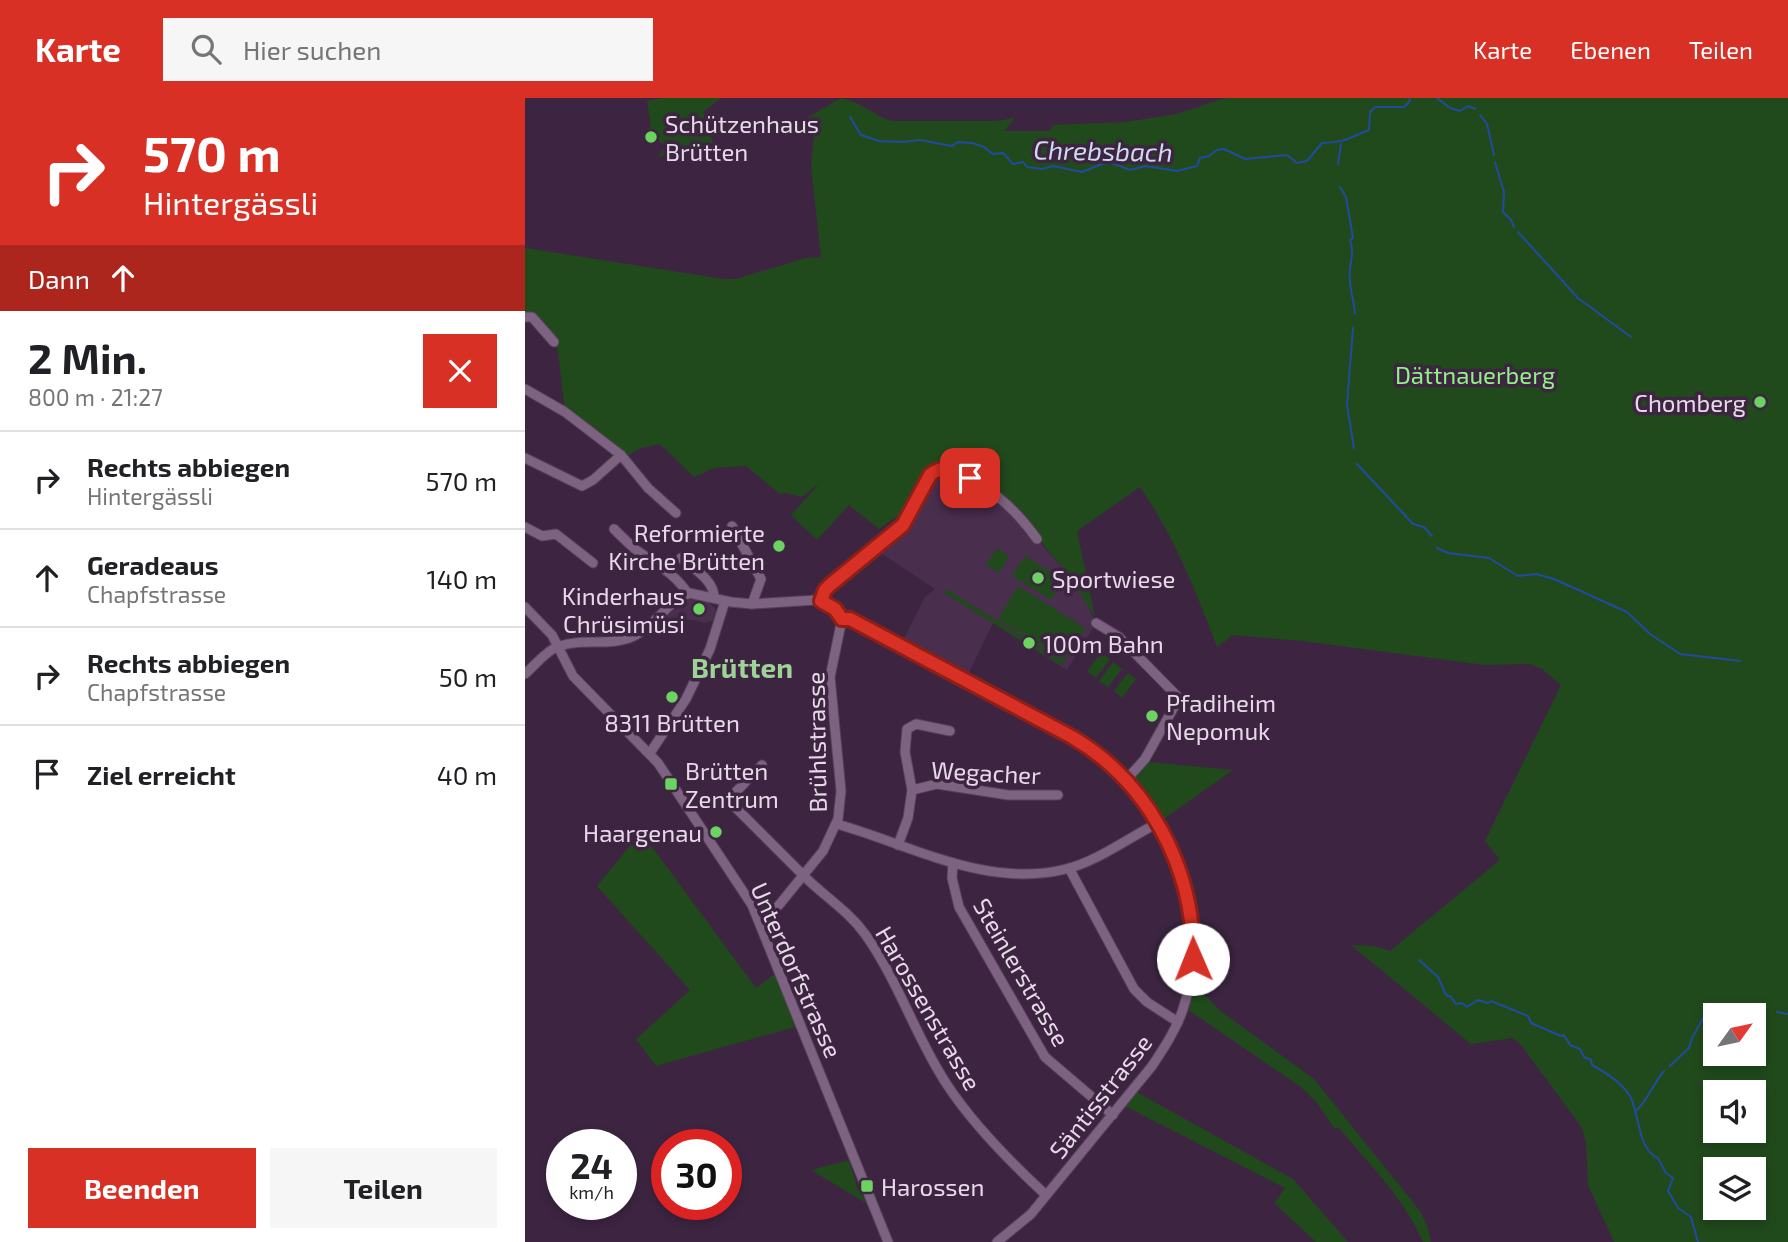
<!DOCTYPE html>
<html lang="de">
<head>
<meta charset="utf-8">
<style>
	:root { --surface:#fff; --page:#f6f6f6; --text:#202124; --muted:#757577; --line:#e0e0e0; --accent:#d93025 }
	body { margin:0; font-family:"Exo 2",sans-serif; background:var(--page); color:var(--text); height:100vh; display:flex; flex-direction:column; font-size:26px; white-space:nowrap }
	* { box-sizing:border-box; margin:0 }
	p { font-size:23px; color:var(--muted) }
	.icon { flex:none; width:38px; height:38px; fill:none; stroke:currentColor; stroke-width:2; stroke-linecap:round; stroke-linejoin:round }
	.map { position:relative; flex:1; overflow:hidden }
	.sheet { display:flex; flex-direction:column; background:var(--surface); width:525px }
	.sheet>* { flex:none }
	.guide { background:#d93025; color:#fff; overflow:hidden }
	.needle { width:46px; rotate:57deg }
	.fabs { position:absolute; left:1178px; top:905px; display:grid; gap:14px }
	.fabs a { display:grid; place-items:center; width:63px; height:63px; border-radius:0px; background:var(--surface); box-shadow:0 4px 10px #0003; font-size:35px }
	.speed { position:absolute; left:21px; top:1031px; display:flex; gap:14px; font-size:35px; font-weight:700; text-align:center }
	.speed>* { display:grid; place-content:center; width:91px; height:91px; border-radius:50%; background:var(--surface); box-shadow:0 4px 10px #0003; line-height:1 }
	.speed small { font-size:18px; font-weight:400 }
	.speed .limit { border:10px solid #d22; background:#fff; color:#111 }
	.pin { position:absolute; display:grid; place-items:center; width:60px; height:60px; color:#fff; margin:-30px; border-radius:14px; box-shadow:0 4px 10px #0006 }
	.me { position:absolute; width:77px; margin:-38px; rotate:359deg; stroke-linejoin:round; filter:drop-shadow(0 0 5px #0008) }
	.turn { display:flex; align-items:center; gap:24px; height:147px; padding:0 28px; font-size:32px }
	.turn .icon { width:91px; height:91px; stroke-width:2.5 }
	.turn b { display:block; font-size:49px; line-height:60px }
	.then { display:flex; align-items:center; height:66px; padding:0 28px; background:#0003; gap:14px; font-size:26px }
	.round { display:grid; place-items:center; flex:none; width:74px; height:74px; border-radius:0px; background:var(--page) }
	.headline { display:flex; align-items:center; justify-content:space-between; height:119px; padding:0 28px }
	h1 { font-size:42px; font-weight:700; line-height:52px }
	.cta { display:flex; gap:14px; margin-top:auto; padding:14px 28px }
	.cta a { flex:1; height:80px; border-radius:0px; background:var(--accent); color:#fff; font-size:28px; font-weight:700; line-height:80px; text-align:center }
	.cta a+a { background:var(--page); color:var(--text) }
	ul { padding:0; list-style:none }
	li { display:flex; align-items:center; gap:21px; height:98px; padding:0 28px; border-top:2px solid var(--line) }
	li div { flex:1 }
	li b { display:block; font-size:26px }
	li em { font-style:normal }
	header { display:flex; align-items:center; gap:42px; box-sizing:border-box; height:98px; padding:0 35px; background:var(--accent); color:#fff }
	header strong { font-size:33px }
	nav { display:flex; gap:38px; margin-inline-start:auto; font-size:24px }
	.search { width:490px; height:63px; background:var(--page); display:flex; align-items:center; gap:18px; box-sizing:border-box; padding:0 24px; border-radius:0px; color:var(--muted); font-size:26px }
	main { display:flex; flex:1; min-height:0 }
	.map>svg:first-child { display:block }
</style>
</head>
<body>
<header>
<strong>Karte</strong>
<div class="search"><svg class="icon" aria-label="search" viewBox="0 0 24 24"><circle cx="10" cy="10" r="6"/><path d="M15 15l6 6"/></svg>Hier suchen</div>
<nav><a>Karte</a><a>Ebenen</a><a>Teilen</a></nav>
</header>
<main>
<section class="sheet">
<div class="guide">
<div class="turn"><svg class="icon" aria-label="right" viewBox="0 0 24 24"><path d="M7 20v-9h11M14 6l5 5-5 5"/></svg><div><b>570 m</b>Hintergässli</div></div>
<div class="then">Dann<svg class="icon" aria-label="ahead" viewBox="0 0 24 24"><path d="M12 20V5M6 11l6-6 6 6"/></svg></div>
</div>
<div class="headline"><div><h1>2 Min.</h1><p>800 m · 21:27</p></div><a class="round" style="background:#d93025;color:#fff"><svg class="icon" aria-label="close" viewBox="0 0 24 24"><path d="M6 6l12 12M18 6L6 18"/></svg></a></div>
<ul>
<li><svg class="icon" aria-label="right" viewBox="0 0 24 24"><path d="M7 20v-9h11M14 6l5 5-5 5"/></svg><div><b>Rechts abbiegen</b><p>Hintergässli</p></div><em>570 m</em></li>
<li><svg class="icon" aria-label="ahead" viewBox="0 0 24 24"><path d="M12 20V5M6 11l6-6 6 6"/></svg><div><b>Geradeaus</b><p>Chapfstrasse</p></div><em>140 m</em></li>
<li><svg class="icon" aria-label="right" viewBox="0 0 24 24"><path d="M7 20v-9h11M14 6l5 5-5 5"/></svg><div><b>Rechts abbiegen</b><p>Chapfstrasse</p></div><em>50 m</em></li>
<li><svg class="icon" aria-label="arrive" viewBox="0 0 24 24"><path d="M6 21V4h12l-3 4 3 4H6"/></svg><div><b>Ziel erreicht</b></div><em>40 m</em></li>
</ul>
<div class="cta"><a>Beenden</a><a>Teilen</a></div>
</section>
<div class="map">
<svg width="1263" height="1144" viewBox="0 0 1263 1144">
	<rect width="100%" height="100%" fill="#3d2541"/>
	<g fill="#4a2e4e">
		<polygon points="420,369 458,388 512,441 542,475 559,499 571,525 542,572 468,525 440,583 375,548 400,499 410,491 350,451 378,427 405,377"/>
		<polygon points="172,501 182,503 189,509 192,516 191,522 179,525 168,522 148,522 140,519 162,502"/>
	</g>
	<g fill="#204a1c" fill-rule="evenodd">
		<polygon points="138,0 196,0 178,14 189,47 145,58 133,58 142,47 138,47 123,31 126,29 122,3"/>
		<path d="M316,0C335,4 348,16 366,23H471L490,20L479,33H525L528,27L601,24L652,16L700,0H1263V1144H1089L1063,1087L1061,1045L1057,1030L997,948L988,940L946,946L826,847L849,848L865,853L975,762L960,743L1036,587L1017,571L1005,566L960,567L778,543L708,537L692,549C671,493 649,438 615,389L552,433L570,519L542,475L497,421L428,370L411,372L382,417L369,420L354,431L324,407L292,442L266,417L296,384L277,399L261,395L255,396L221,368L189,370L169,379L135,346L116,350L100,359L40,314L33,253L29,244L0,217V150L199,181H211L281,160L296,159L286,67L289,34L270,27ZM1190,917H1228V956H1190ZM1190,994H1228V1032H1190ZM1190,1071H1228V1110H1190Z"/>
		<polygon points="472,450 484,458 474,475 461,467"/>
		<polygon points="500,458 539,482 526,502 487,478"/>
		<polygon points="493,488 560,530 540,562 473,521"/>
		<polygon points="421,491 540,564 538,568 419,495"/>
		<polygon points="576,555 585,561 571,580 562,573"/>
		<polygon points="588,564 597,571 583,589 574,583"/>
		<polygon points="603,575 611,581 597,600 589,593"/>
		<polygon points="623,664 708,672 633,725 601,682"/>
		<polygon points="116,734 231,890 251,875 273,928 131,968 111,941 165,892 72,788"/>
		<path d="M665,883L698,915L789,981L895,1113L902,1127L906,1144H898C880,1101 843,1065 814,1030H809L793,1006L776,989L659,909Z"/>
		<polygon points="608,992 768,1081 823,1144 791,1144 749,1105 760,1090 596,1006"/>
		<polygon points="321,1063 324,1063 333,1092 346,1108 286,1072"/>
	</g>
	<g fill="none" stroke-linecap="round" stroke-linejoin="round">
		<g stroke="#214b9f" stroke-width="2">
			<polyline points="912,0 925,10 935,13 943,8 950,11"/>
			<polyline points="955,17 962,26 969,57"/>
			<path d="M325,19L336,37L354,43L378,44L395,42L427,48L433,44L447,45L459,49L468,56L478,55L488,66L498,64L502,69L517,71L528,68L557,74L577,66L587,65L605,72L621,68L652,73L672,68L675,60L684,58L692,52L699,51L720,61L762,57L772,65L782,63L797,45C822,44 823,40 844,32L845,14L850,9H879L884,4L885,0"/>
			<polyline points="970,64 979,94 978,114 986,122 989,129"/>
			<polyline points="813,66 816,46"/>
			<path d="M815,89L821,99L828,140L825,142C829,153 826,161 825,171C823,187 829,201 830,216"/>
			<polyline points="993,134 1053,200 1106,239"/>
			<polyline points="828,230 822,307 829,350"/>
			<polyline points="832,366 888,426 899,429 907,438"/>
			<polyline points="912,450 923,455 964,460 993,478 1011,476 1029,481 1102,514 1125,536 1155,556 1215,563"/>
			<path d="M894,862L913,879L921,897L926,899L931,906L937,905L942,909L953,902L963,905L966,903L1003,918L1006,925L1036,938L1039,937L1045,947L1055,951L1059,959L1066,962L1067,967C1078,973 1097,985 1105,998C1114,1014 1113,1053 1133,1060L1141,1075L1148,1080L1143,1093L1153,1110L1166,1119L1173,1144"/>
			<polyline points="1252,914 1263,916"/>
			<polyline points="1145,968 1164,950 1167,940 1180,917"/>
			<path d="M1112,1012C1123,1001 1128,986 1139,973"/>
		</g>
		<g stroke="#56425a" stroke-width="11">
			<g id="minor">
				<polyline points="0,219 7,219 29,244"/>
				<polyline points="0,291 40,314 96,357 123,390 151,415"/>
				<polyline points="0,360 57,388 68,382 96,357"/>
				<polyline points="207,428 236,481 227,506"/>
				<polyline points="0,429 17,438 31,436 68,465"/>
				<path d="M89,431C96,438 103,445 110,451C129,465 150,475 163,496"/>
				<path d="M156,460C168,470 190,483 189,500"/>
				<path d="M296,503L300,492L305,487L378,427L405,377L420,369L428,370C466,392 486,405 512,441"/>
				<polyline points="0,509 27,537 48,578 133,665 227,807 363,1144"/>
				<polyline points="571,525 594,539 654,600 620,661 601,682"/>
				<path d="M0,576C9,568 18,557 28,551C53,538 84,550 109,538C130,528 142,504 164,495L206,504L227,506L291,502L308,509L317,521H325L547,639C635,692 693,810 658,911C651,932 639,950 627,968L506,1116L472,1144"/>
				<polyline points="125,655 161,601 185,551 200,503"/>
				<path d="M237,667L203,702C229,728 256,755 282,781C302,800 324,814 340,836C370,878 387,928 413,972C439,1018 483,1062 521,1097"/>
				<polyline points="387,692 412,686 483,697 533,697"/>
				<path d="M312,726C386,747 462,791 541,771C573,763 603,740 633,725"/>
				<polyline points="373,747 383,720 387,692 380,654 382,631 391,626 425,633"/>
				<polyline points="428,765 427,780 434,809 520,959 588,1017"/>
				<polyline points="544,770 609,891 622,904 653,924"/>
				<polyline points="235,824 254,807 298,753 313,721 316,693 305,579 317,521"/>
			</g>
		</g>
		<use href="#minor" stroke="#7d6381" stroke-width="9"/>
	</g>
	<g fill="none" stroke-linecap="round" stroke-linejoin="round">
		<g stroke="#8d1f18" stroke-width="18">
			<path id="route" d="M445,380C430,372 420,365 405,377L378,427L305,487L300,492L296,503L310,511L317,521H325L547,639C624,684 670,772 668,861"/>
		</g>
		<use href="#route" stroke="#d93025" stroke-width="12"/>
	</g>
	<g fill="#6cd362" stroke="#3d2541" stroke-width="2.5">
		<circle cx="126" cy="39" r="7"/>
		<circle cx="1235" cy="304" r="7"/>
		<circle cx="254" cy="448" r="7"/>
		<circle cx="513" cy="480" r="7"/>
		<circle cx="174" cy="511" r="7"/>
		<circle cx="504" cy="545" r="7"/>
		<circle cx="147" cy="599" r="7"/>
		<circle cx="627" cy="618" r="7"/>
		<rect x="139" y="679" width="14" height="14" rx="3.5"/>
		<circle cx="191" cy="734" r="7"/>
		<rect x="335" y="1081" width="14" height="14" rx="3.5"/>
	</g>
	<g text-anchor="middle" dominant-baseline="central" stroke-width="7" stroke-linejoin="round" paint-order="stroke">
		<g font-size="24" fill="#e8d9ea" stroke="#3d2541" text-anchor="start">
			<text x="140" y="25">Schützenhaus<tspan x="140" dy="28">Brütten</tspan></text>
			<text x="1221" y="304" text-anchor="end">Chomberg</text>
			<text x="240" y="434" text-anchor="end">Reformierte<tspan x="240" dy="28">Kirche Brütten</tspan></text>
			<text x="527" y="480">Sportwiese</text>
			<text x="160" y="497" text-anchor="end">Kinderhaus<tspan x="160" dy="28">Chrüsimüsi</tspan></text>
			<text x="518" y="545">100m Bahn</text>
			<text x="641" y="604">Pfadiheim<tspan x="641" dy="28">Nepomuk</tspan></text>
			<text x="147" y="624" text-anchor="middle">8311 Brütten</text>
			<text x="160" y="672">Brütten<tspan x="160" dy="28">Zentrum</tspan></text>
			<text x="177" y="734" text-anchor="end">Haargenau</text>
			<text x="356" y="1088">Harossen</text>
		</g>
		<g font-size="24" fill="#8ff284" stroke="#3d2541">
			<text x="950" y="276">Dättnauerberg</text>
		</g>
		<g font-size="24" fill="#e8d9ea" stroke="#3d2541">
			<text transform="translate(291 644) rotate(-91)">Brühlstrasse</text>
			<text transform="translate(461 674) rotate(3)">Wegacher</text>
			<text transform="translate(272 872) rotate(66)">Unterdorfstrasse</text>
			<text transform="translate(497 874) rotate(60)">Steinlerstrasse</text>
			<text transform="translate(404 910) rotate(60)">Harossenstrasse</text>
			<text transform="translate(575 998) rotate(-52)">Säntisstrasse</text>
		</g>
		<g font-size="26" font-style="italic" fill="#cedbf2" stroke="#3d2541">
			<text transform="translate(578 52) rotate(1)">Chrebsbach</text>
		</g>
		<g font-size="28" font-weight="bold" fill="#9dd396" stroke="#3d2541">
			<text x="217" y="569">Brütten</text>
		</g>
	</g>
</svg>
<div class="fabs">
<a><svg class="needle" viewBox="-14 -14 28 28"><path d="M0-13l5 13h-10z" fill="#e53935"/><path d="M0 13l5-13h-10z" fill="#757577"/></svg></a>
<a><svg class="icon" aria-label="sound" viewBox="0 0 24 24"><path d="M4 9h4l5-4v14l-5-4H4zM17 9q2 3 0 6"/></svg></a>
<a><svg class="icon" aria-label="layers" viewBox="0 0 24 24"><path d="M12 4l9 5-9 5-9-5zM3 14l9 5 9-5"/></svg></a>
</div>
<div class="speed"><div>24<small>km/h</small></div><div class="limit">30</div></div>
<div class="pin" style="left:445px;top:380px;background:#d93025"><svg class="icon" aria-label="arrive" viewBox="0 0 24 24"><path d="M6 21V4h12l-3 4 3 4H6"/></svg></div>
<svg class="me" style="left:668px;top:861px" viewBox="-20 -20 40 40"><circle r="19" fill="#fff"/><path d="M0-13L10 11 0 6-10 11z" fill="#d93025"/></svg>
</div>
</main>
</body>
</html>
